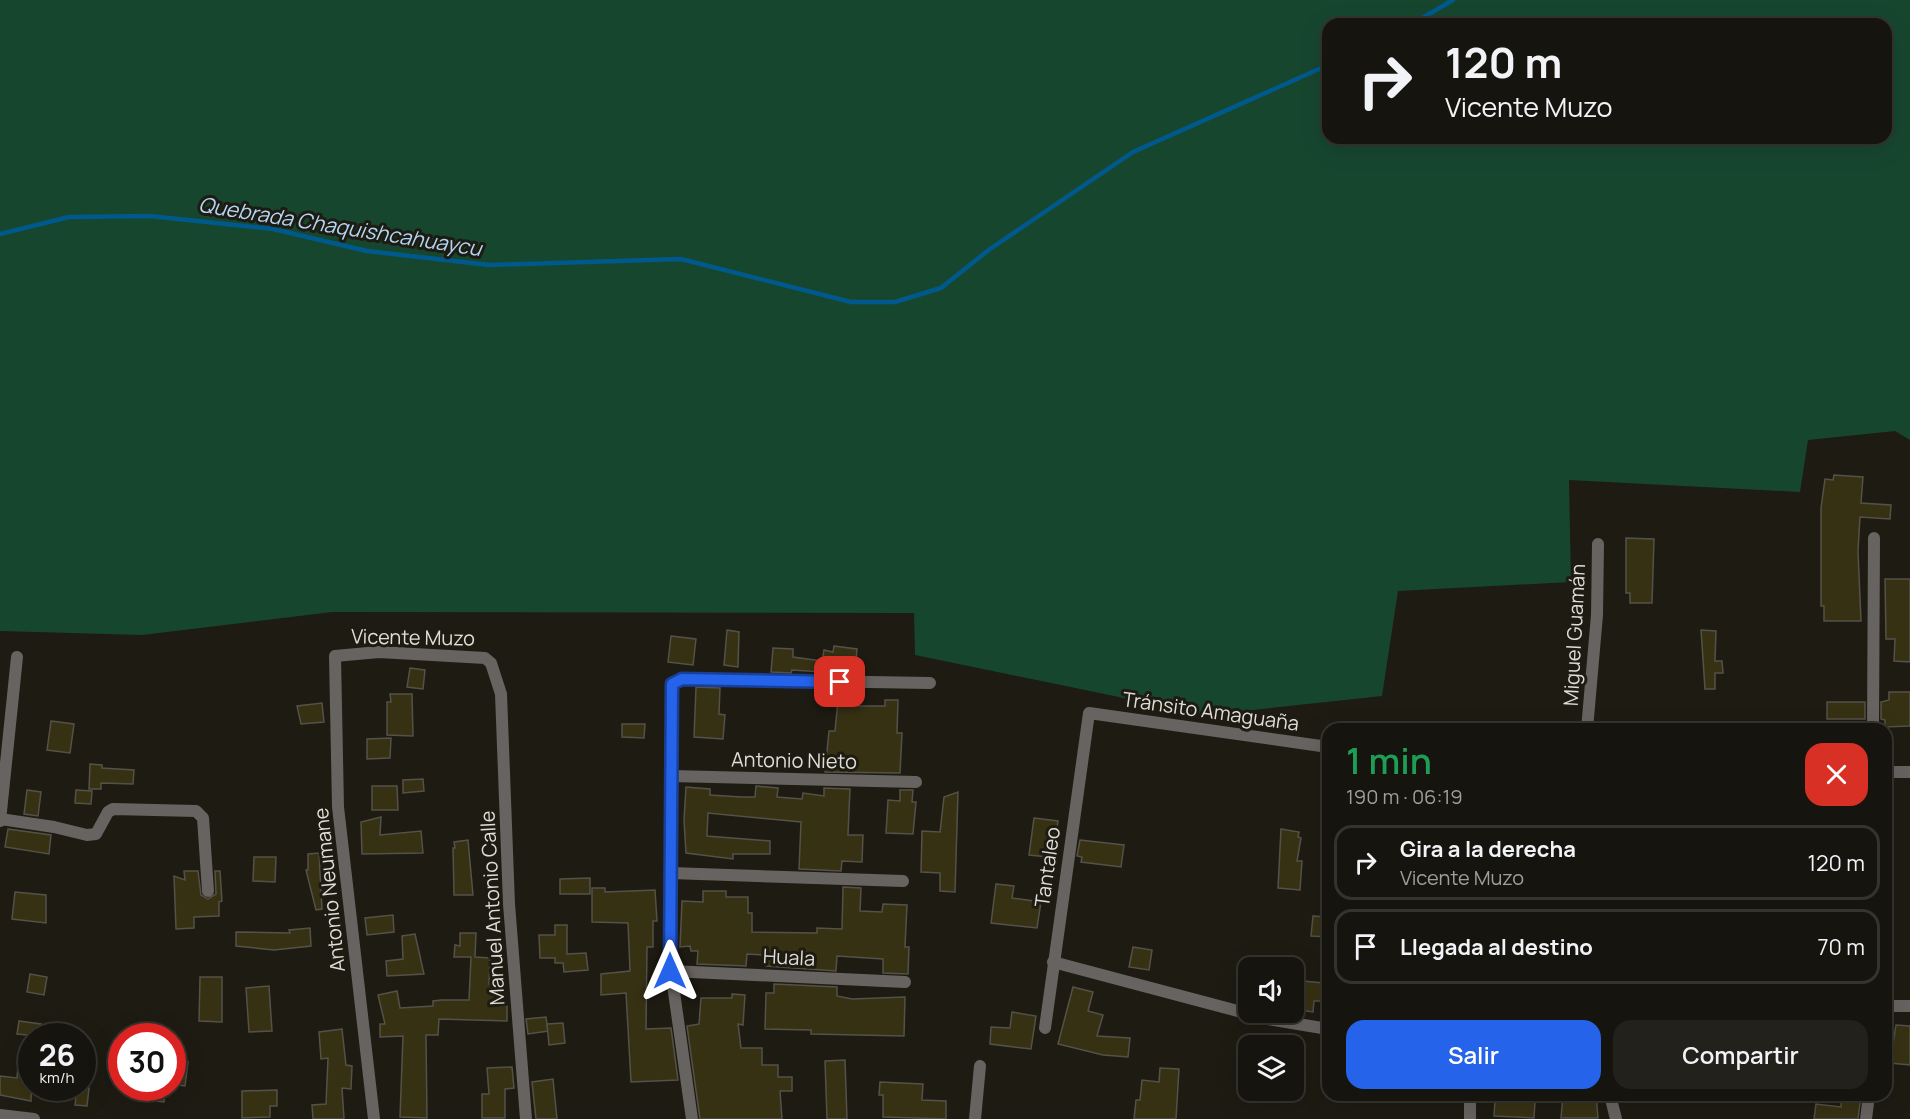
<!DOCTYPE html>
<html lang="es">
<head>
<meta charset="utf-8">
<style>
	:root { --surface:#16140e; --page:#23211c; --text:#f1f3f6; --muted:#9e9e9e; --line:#35332e; --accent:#2563eb }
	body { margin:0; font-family:Manrope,sans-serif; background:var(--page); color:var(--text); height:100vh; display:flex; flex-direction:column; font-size:22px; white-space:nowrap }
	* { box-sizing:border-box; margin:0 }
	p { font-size:20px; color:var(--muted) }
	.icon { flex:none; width:33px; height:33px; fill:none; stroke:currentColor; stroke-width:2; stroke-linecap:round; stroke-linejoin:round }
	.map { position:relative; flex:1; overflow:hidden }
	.panel { position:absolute; left:1322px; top:723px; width:570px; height:378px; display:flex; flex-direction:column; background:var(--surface); border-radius:18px; box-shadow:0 6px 24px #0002,0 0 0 2px var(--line) }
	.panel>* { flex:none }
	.top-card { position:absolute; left:1322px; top:18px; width:570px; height:126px; border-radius:18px; box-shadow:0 6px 24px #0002,0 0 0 2px var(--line); background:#16140e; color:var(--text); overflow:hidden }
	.tools { position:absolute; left:1238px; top:957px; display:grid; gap:12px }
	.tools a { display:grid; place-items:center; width:66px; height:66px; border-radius:12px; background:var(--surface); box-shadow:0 6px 24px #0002,0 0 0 2px var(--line); font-size:30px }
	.speed { position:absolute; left:18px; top:1023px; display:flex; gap:12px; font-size:30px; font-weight:700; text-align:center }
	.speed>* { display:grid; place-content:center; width:78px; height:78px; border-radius:50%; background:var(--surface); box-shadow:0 6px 24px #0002,0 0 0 2px var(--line); line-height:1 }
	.speed small { font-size:15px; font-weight:400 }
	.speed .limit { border:9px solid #d22; background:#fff; color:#111 }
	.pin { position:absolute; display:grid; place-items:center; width:51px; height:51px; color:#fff; margin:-26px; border-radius:12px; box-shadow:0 3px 9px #0006 }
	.me { position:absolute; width:66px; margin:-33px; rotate:0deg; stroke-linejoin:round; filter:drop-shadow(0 0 4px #0008) }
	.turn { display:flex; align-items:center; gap:21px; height:126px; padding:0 24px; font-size:27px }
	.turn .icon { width:78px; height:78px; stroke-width:2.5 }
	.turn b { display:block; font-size:42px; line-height:51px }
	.round { display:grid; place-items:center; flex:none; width:63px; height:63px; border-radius:18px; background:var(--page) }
	.overview { display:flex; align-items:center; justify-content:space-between; height:102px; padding:0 24px }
	h1 { font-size:36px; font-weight:600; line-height:45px; color:#1e9e55 }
	.primary-button { display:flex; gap:12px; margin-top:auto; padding:12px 24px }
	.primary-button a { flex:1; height:69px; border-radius:18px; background:var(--accent); color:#fff; font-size:24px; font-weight:600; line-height:69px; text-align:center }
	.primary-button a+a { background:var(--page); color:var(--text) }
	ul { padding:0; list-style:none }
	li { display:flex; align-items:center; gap:18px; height:75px; margin:0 12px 9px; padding:0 12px; border:3px solid var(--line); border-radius:18px }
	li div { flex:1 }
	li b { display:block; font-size:22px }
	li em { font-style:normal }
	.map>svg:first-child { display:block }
</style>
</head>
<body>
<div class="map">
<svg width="1910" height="1119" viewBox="0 0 1910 1119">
	<rect width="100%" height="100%" fill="#1d1b12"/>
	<path fill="#17462f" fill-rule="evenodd" d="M0,0H1910V440L1895,431L1808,440L1800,492L1569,480L1571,582L1398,591L1382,696L1206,715L915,655L914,613L332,612L142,635L0,631ZM1328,24H1886V138H1328Z"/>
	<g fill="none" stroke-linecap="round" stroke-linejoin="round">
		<g stroke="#00598d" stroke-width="4.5">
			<polyline points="1412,24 1453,0"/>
			<polyline points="0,234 69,217 150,216 273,229 367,251 489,265 681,259 851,302 895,302 941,288 990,249 1133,152 1328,65"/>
		</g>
	</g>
	<g fill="#373114" stroke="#545248" stroke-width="1.5">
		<polygon points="1834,475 1863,477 1861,503 1891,505 1890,519 1860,517 1858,551 1861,621 1824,621 1824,606 1821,606 1821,508 1825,479 1833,480"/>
		<polygon points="1626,538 1654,539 1652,603 1630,603 1630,593 1626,593"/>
		<polygon points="1885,579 1910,579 1910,662 1894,661 1895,639 1886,639"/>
		<polygon points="727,630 739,632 738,667 724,665"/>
		<polygon points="1701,630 1716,631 1715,661 1722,661 1723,673 1715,673 1715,689 1705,689"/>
		<polygon points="671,636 696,639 693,665 668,662"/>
		<polygon points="834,646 857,649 855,674 792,670 791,673 771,672 773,648 793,649 793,657 822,661 824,650 833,652"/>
		<polygon points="410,668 425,670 423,689 407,687"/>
		<polygon points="696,687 720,688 719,714 725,715 723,739 694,737"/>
		<polygon points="839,690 860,692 859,706 885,706 885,700 898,700 897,733 902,733 900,773 825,772 829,731 835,731"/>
		<polygon points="1889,692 1910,692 1910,726 1885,727 1885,720 1881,719 1881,702 1889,700"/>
		<polygon points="390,694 412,694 413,736 387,735 387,702 391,702"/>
		<rect x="1827" y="702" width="38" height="17"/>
		<polygon points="322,703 324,722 301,724 297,706"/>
		<polygon points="51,721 74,724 70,753 47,750"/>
		<polygon points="622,724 645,724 644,738 622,737"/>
		<polygon points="391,738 390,758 367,759 367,739"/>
		<polygon points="90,764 102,765 102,768 134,770 133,784 101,783 101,789 89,789"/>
		<polygon points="423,779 424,791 403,793 403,780"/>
		<polygon points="372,786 397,786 398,810 372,810"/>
		<polygon points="756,786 778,788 777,797 802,799 803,793 824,796 824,788 850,789 848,835 863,835 862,862 842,861 841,871 799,869 801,822 708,813 707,836 770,841 770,854 733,854 733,859 686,853 684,820 686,787 710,789 710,795 741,797 755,797"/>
		<polygon points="27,790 41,792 38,816 24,814"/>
		<polygon points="76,790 92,791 91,804 75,803"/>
		<polygon points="900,790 913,790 912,802 916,802 913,834 886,833 888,800 900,801"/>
		<polygon points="958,792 955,892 940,891 940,873 921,872 922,831 940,832 944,797"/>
		<polygon points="381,817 380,835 421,831 423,853 362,854 361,822"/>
		<polygon points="1034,818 1058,821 1056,835 1050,834 1048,857 1029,855"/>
		<polygon points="8,829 51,835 49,854 5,847"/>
		<polygon points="1281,829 1299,832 1298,837 1301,838 1297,861 1302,861 1300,890 1278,888"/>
		<polygon points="468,840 473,895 454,895 453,848 455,848 454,842"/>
		<polygon points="1080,840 1124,845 1121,867 1081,862 1082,857 1077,856"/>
		<polygon points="319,853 322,909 316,910 306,870 308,870 308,854"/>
		<polygon points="254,857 276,857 275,882 253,881"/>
		<polygon points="184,871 198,871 201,895 208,899 216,894 215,871 220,871 222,901 219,902 219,916 194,917 194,928 176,929 174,876 185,880"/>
		<polygon points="590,878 590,894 560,894 560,879"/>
		<polygon points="996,884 1014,886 1012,898 1041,902 1037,928 991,923"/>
		<polygon points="843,887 861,888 860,911 882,912 883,904 907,905 905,947 909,947 908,974 883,973 883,959 837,956 836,971 766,966 766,955 747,954 746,966 697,964 698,951 691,951 690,946 680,947 682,901 703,902 703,891 726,891 726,897 748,897 748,913 752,913 752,932 817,933 817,928 842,929"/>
		<polygon points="592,888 605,888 605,892 655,890 657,921 653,921 653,947 647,947 646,1029 671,1028 678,1080 631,1082 626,993 601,995 601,974 630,971 628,923 592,922"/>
		<polygon points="15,892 46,895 46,923 12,919"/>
		<polygon points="393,915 394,932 367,935 365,918"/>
		<polygon points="1313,916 1328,917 1328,937 1311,936"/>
		<polygon points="555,925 567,925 567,954 586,953 588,970 564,972 563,963 555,963 555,958 540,958 539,935 555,935"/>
		<polygon points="310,928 311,946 274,950 236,946 236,932 290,933 289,930"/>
		<polygon points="460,933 476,933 475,957 490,958 489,984 494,984 494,993 498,993 498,1006 507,1006 507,1021 439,1019 438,1035 426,1035 427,1118 400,1117 403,1036 380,1037 380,1024 385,1024 378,995 397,991 400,1008 433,1006 433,1001 441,1000 469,1000 471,957 454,957 455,945 460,946"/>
		<polygon points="415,934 424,974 387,976 386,961 403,959 402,936"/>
		<polygon points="1133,947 1152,950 1149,970 1129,967"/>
		<polygon points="30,974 47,977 44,995 27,992"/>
		<polygon points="200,977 222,977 222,1022 199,1021"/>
		<polygon points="1303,981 1324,983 1322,1001 1314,1001 1313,1012 1300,1010"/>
		<polygon points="774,984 837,987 837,996 852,999 905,997 904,1036 811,1034 811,1030 765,1029 766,993 774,993"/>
		<polygon points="269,986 272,1031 249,1032 246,988"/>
		<polygon points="1073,987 1093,992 1088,1011 1103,1015 1097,1036 1130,1038 1128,1057 1103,1055 1058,1044"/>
		<polygon points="732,994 745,995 743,1025 738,1024 741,1048 762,1048 762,1065 778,1065 778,1077 792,1077 792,1091 780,1091 782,1119 700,1119 687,1026 699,1024 701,998 732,998"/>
		<polygon points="1012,1012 1036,1016 1031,1049 990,1044 991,1027 1010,1028"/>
		<polygon points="546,1017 548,1031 528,1034 526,1019"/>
		<polygon points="19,1021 41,1024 39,1036 17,1034"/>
		<polygon points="563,1023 565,1043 549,1045 547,1024"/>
		<polygon points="1896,1025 1910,1026 1910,1065 1890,1063"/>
		<polygon points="342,1029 346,1065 352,1066 351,1089 342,1088 344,1119 313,1119 312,1105 326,1104 328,1058 321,1059 319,1032"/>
		<polygon points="845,1060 847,1119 827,1119 825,1061"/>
		<polygon points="172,1061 188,1062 185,1086 172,1084"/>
		<polygon points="18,1065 32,1066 31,1101 0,1095 0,1076 17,1078"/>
		<polygon points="512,1067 514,1088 505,1089 505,1118 482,1118 482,1094 489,1094 487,1068"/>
		<polygon points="1160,1068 1179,1069 1176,1119 1134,1119 1136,1100 1140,1100 1142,1080 1159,1082"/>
		<polygon points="553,1079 557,1119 536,1119 532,1082"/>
		<polygon points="880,1082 923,1084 922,1100 946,1101 946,1119 883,1117 883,1095 879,1095"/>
		<polygon points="77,1088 89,1088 87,1106 75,1105"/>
		<polygon points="141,1088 165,1088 164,1102 139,1099"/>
		<polygon points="277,1090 277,1106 270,1106 270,1117 242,1118 242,1091"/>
		<polygon points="1563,1095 1596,1095 1598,1118 1561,1118"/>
		<polygon points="1842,1095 1861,1095 1858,1119 1814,1119 1816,1104 1841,1107"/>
		<polygon points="1495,1100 1535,1102 1534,1118 1494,1116"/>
	</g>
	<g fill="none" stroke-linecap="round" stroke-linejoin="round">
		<g stroke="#676360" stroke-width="12">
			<polyline points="1587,729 1597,615 1598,544"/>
			<polyline points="1873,729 1874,538"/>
			<polyline points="1886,772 1910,772"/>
			<polyline points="671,776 916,782"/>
			<polyline points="0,819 54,827 87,835 96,834 108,812 113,809 196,811 203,818 208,891"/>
			<polyline points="0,821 17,657"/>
			<polyline points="671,873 903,881"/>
			<polyline points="1053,962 1268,1019 1328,1029"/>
			<polyline points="671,971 905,982"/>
			<polyline points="1886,1006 1910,1006"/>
			<polyline points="1045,1028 1089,713 1328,747"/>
			<polyline points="1610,1095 1616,1119"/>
			<polyline points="0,1115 34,1119"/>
			<polyline points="374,1119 338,807 335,656 379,652 485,658 491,663 501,694 509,904 526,1119"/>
			<polyline points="692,1119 671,971 672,684 682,679 930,683"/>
			<polyline points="975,1119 980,1066"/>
			<polyline points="1470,1119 1470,1095"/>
			<polyline points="1866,1119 1869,1095"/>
		</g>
	</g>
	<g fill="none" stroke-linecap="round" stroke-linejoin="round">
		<g stroke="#184099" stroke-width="15">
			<polyline id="route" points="670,971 672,684 682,679 840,682"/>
		</g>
		<use href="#route" stroke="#2563eb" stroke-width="10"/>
	</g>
	<g text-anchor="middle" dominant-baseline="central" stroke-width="6" stroke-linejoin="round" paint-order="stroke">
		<g font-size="20" fill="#dfddd7" stroke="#1d1b12">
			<text transform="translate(1574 635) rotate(-87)">Miguel Guamán</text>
			<text transform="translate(413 637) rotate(1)">Vicente Muzo</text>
			<text transform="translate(1211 711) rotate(8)">Tránsito Amaguaña</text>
			<text transform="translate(794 760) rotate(1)">Antonio Nieto</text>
			<text transform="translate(1047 867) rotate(-82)">Tantaleo</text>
			<text transform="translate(329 890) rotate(-96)">Antonio Neumane</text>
			<text transform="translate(492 908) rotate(-93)">Manuel Antonio Calle</text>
			<text transform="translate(789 957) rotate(3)">Huala</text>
		</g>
		<g font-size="21" font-style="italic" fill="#b2d5f4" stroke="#1d1b12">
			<text transform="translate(340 226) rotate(9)">Quebrada Chaquishcahuaycu</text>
		</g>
	</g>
</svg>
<div class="tools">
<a><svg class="icon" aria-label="sound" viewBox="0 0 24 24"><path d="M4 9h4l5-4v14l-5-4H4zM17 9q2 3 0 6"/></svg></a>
<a><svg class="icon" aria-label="layers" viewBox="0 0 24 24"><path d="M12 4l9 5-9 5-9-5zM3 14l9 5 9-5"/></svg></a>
</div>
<div class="speed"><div>26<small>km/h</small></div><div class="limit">30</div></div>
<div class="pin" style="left:840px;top:682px;background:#d93025"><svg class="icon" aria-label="arrive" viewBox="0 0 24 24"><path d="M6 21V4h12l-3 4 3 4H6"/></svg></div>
<svg class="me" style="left:670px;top:971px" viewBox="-20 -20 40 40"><path d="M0-17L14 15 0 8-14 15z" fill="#2563eb" stroke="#fff" stroke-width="4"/></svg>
<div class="top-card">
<div class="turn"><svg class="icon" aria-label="right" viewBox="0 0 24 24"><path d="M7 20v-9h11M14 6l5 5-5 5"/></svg><div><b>120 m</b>Vicente Muzo</div></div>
</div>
<section class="panel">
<div class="overview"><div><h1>1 min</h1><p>190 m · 06:19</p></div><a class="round" style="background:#d93025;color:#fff"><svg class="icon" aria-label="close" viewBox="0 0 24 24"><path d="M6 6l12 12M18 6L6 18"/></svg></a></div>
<ul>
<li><svg class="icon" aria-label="right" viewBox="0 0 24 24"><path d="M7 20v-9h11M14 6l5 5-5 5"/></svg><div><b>Gira a la derecha</b><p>Vicente Muzo</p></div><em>120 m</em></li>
<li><svg class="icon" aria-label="arrive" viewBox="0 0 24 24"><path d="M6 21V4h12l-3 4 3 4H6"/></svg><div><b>Llegada al destino</b></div><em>70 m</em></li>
</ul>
<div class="primary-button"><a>Salir</a><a>Compartir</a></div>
</section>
</div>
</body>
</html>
